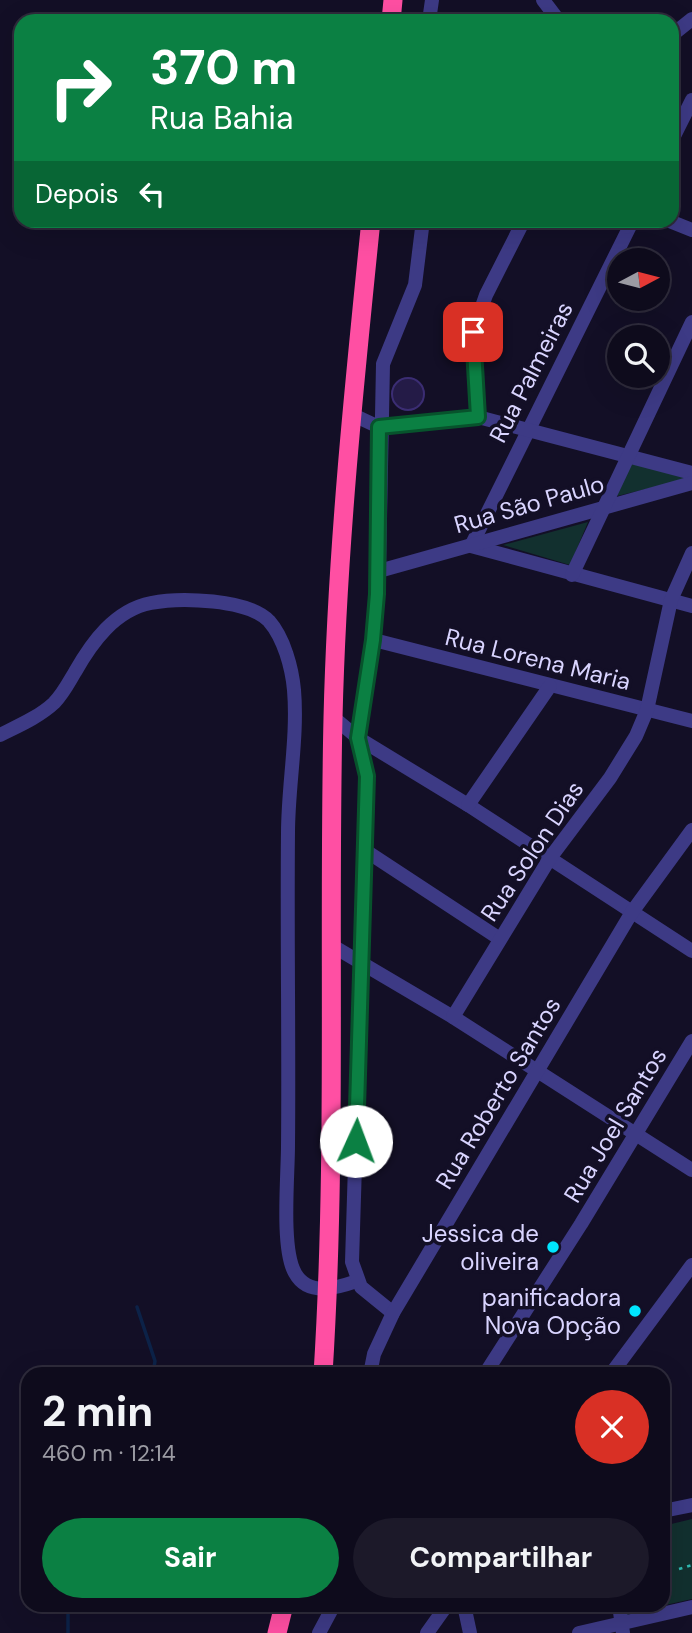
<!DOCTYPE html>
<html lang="pt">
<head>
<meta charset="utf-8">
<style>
	:root { --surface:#0e0b1c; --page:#1c1929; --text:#f1f3f6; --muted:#9b9ba3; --line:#2e2b3b; --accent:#0b8043 }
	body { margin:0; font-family:"DM Sans",sans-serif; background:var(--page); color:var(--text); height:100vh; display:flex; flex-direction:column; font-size:26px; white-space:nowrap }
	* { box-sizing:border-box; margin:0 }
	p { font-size:23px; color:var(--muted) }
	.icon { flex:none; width:38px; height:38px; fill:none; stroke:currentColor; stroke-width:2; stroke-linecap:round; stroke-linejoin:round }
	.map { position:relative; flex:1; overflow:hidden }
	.panel { position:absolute; left:21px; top:1367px; width:649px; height:245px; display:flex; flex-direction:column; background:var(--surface); border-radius:21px; box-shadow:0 7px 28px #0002,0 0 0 2px var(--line) }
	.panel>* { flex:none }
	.hud { position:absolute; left:14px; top:14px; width:665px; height:214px; border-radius:21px; box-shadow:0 7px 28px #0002,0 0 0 2px var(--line); background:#0b8043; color:#fff; overflow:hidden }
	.needle { width:46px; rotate:83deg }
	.buttons { position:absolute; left:607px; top:248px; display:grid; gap:14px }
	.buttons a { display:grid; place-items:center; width:63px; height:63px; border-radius:50%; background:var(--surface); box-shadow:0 7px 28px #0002,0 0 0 2px var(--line); font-size:35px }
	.pin { position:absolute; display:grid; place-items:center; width:60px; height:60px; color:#fff; margin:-30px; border-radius:14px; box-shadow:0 4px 10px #0006 }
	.me { position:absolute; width:77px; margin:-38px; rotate:2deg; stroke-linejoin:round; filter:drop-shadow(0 0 5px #0008) }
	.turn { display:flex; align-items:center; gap:24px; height:147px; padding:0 21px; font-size:32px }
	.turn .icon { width:91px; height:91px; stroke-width:2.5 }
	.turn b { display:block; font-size:49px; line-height:60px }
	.then { display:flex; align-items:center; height:66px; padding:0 21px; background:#0003; gap:14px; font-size:26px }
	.round { display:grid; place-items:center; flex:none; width:74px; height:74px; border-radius:37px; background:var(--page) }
	.overview { display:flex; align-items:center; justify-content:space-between; height:119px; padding:0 21px }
	h1 { font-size:42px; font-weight:700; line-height:52px }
	.action { display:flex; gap:14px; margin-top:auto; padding:14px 21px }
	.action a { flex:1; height:80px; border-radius:42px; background:var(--accent); color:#fff; font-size:28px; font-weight:700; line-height:80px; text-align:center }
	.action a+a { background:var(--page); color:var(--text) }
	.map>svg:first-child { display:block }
</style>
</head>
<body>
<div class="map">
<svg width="692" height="1633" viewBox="0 0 692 1633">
	<rect width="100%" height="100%" fill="#130f26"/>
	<g fill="#12302f">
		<polygon points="632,459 692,478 617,496"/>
		<polygon points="588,522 570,565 503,545"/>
		<polygon points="692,1519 692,1599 630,1613 621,1622 618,1605 663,1605 663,1526"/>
	</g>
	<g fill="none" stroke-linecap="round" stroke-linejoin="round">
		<g stroke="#0c2248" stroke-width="3.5">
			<polyline points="137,1307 155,1361 153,1374"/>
			<polyline points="68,1633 68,1612 72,1605"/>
		</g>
	</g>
	<circle fill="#241b47" stroke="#3b2d73" stroke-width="2" cx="408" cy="394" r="16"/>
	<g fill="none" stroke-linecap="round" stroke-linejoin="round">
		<polyline stroke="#2fb8b0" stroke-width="2.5" stroke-dasharray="3.5 5" stroke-linecap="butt" points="679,1569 692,1565"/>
		<g stroke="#3d3a85" stroke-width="14">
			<polyline points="543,0 559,21"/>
			<polyline points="429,21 432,0"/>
			<polyline points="672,35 692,19"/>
			<polyline points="672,140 692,100"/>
			<polyline points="633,220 471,546 692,606"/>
			<polyline points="667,220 692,230"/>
			<polyline points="351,414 379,427 478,417 692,473"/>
			<polyline points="478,417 473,332 486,295 524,220"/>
			<polyline points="379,571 692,483"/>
			<polyline points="572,575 692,322"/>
			<polyline points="374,640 692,721"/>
			<polyline points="333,717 358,738 468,805 692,951"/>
			<path d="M0,735C18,726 39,717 54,703C63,694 69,682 75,672C92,642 115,610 151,603C180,597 248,599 269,621C284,638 292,668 294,690C298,737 288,786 288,833C287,938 289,1042 288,1146C288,1176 281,1249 295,1273C308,1297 337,1288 357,1281"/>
			<polyline points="468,805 550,686"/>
			<polyline points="363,849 500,939"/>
			<polyline points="331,945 453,1017 692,1170"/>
			<polyline points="453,1017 550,858 610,778 636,736 647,710 671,600 692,553"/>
			<polyline points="393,1313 361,1287 352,1262 367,776 358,738 374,640 379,571 383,364 415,285 423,220"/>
			<polyline points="370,1374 374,1354 393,1313 632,912 692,830"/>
			<polyline points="485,1374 581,1224 692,1041"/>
			<polyline points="611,1374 692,1265"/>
			<polyline points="663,1511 692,1505"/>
			<polyline points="464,1605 470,1633"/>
			<polyline points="619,1605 623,1633"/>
			<polyline points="319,1633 334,1605"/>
			<polyline points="427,1633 447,1605"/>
			<polyline points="579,1633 692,1607"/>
		</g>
		<g stroke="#ff4fa3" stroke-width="19">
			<polyline points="391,21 393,0"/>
			<path d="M323,1374C337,1155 328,937 333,718C337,552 354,386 371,220"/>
			<polyline points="277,1633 284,1605"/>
		</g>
	</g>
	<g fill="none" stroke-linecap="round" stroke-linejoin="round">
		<g stroke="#07532c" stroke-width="18">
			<polyline id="route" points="356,1141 367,776 358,738 373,640 377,594 379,427 478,417 473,332"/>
		</g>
		<use href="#route" stroke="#0b8043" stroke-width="12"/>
	</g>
	<g fill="#00e5ff" stroke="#130f26" stroke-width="2.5">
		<circle cx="553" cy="1247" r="7"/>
		<circle cx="635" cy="1311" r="7"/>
	</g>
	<g text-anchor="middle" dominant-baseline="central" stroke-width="7" stroke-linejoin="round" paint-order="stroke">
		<g font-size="24" fill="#d9d4ff" stroke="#130f26">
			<text transform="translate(531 372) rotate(-63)">Rua Palmeiras</text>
			<text transform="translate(529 504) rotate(-16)">Rua São Paulo</text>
			<text transform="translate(538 659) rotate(14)">Rua Lorena Maria</text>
			<text transform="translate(532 851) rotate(-56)">Rua Solon Dias</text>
			<text transform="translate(498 1093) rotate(-59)">Rua Roberto Santos</text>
			<text transform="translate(615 1125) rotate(-59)">Rua Joel Santos</text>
		</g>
		<g font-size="24" fill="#d9d4ff" stroke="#130f26" text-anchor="end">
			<text x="539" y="1233">Jessica de<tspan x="539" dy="28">oliveira</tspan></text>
			<text x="621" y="1297">panificadora<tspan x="621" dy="28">Nova Opção</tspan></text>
		</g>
	</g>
</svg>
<div class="buttons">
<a><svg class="needle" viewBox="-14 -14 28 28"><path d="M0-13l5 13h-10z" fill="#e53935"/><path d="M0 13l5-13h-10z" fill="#9b9ba3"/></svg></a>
<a><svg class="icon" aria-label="search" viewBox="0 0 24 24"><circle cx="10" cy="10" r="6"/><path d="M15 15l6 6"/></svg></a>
</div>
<div class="pin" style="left:473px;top:332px;background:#d93025"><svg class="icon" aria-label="arrive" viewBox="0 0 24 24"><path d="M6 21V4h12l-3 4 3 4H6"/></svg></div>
<svg class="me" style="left:356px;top:1141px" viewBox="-20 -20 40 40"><circle r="19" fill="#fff"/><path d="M0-13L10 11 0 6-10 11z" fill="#0b8043"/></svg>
<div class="hud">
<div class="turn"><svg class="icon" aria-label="right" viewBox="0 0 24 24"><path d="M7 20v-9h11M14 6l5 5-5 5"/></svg><div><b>370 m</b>Rua Bahia</div></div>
<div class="then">Depois<svg class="icon" aria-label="left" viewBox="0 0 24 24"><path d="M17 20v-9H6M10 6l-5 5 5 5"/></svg></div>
</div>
<section class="panel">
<div class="overview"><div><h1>2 min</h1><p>460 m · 12:14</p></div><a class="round" style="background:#d93025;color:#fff"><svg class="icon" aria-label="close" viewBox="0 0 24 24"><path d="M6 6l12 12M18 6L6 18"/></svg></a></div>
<div class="action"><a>Sair</a><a>Compartilhar</a></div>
</section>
</div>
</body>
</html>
